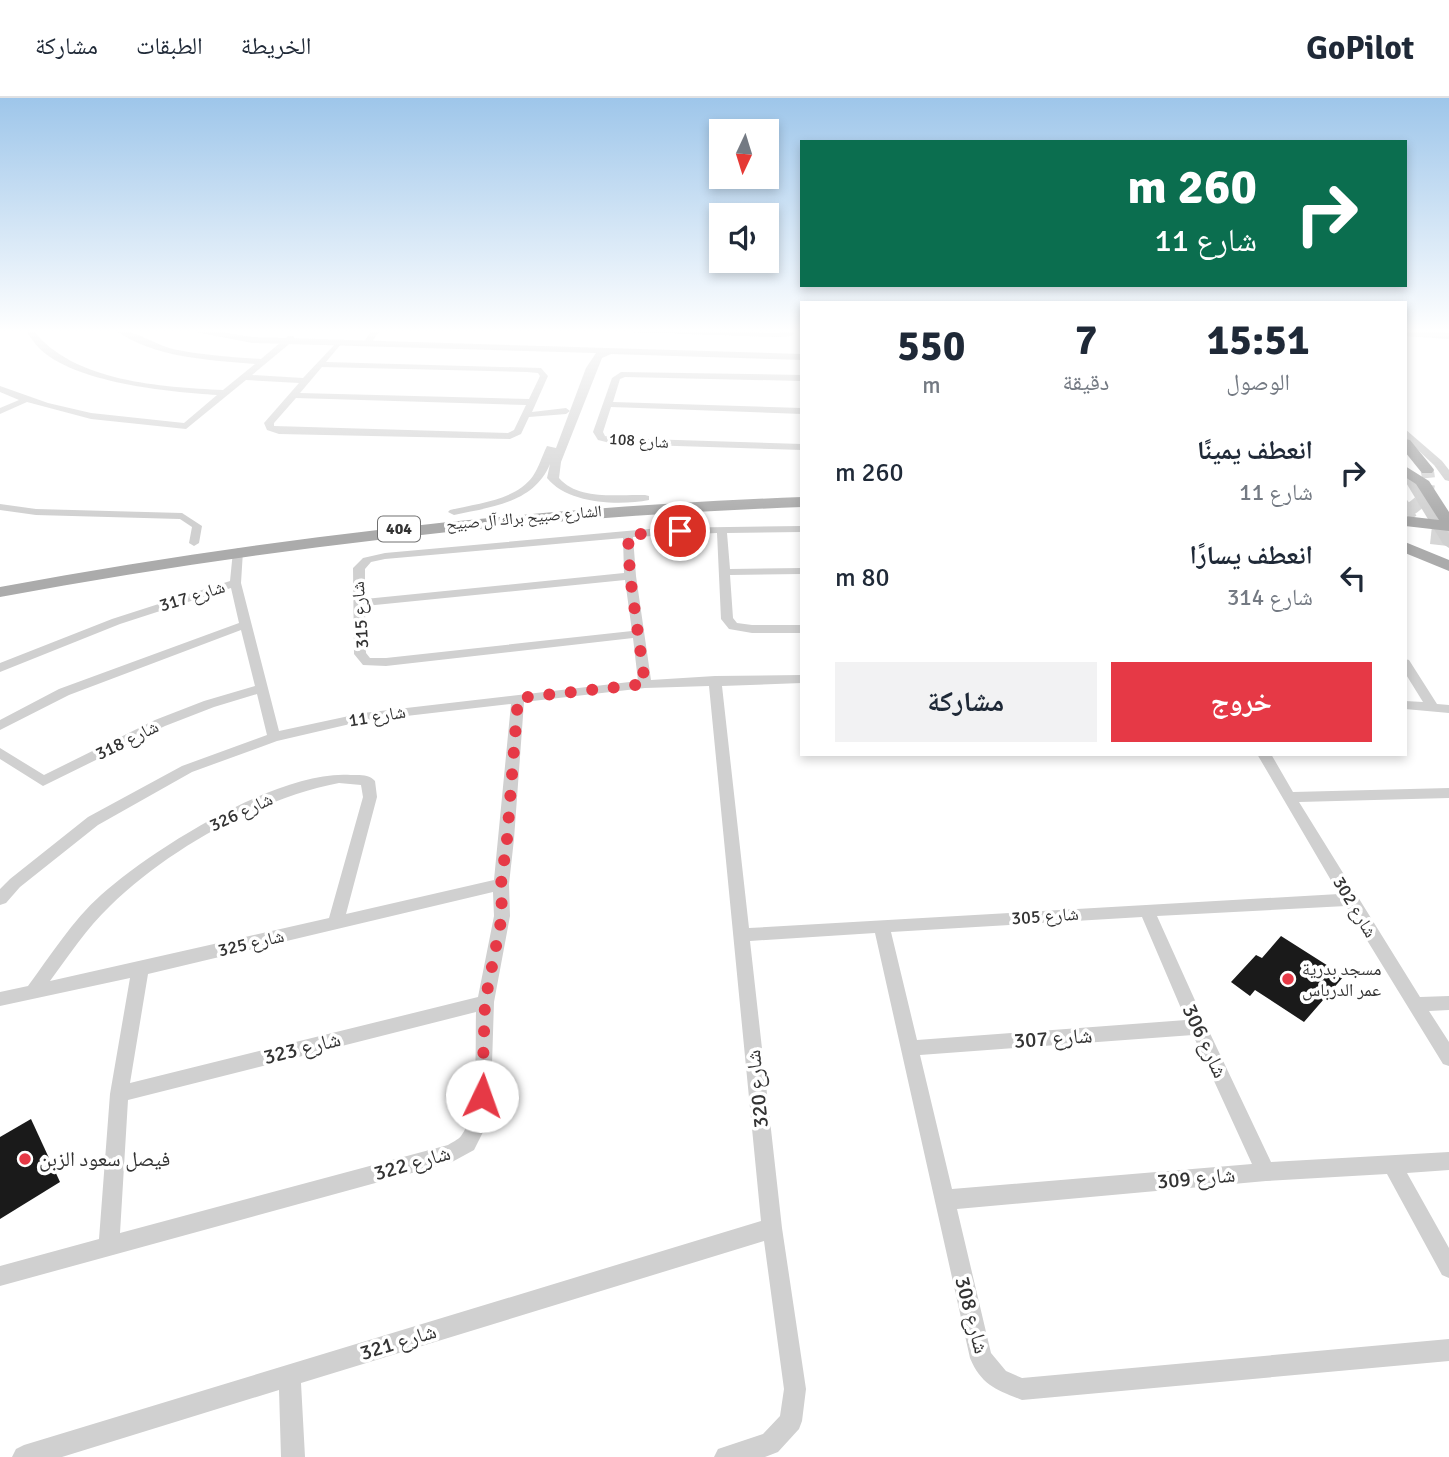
<!DOCTYPE html>
<html lang="ar">
<head>
<meta charset="utf-8">
<style>
	:root { --surface:#fff; --page:#f2f2f3; --text:#1f2937; --muted:#747a83; --line:#e0e1e3; --accent:#e63946 }
	body { margin:0; font-family:Signika,"Noto Naskh Arabic",sans-serif; background:var(--page); color:var(--text); direction:rtl; height:100vh; display:flex; flex-direction:column; font-size:26px; white-space:nowrap }
	* { box-sizing:border-box; margin:0 }
	p { font-size:23px; color:var(--muted) }
	.icon { flex:none; width:38px; height:38px; fill:none; stroke:currentColor; stroke-width:2; stroke-linecap:round; stroke-linejoin:round }
	.map { position:relative; flex:1; overflow:hidden; direction:ltr }
	.details { position:absolute; left:800px; top:203px; width:607px; height:455px; display:flex; flex-direction:column; background:var(--surface); border-radius:0px; box-shadow:0 4px 10px #0003; direction:rtl }
	.details>* { flex:none }
	.hud { position:absolute; left:800px; top:42px; width:607px; height:147px; border-radius:0px; box-shadow:0 4px 10px #0003; direction:rtl; background:#0b6e4f; color:#fff; overflow:hidden }
	.needle { width:46px; rotate:184deg }
	.buttons { position:absolute; left:709px; top:21px; display:grid; gap:14px }
	.buttons a { display:grid; place-items:center; width:70px; height:70px; border-radius:0px; background:var(--surface); box-shadow:0 4px 10px #0003; font-size:35px }
	.pin { position:absolute; display:grid; place-items:center; width:60px; height:60px; color:#fff; margin:-30px; border:4px solid #fff; border-radius:50%; box-shadow:0 2px 7px #0007 }
	.me { position:absolute; width:77px; margin:-38px; rotate:3deg; stroke-linejoin:round; filter:drop-shadow(0 0 5px #0008) }
	.turn { display:flex; align-items:center; gap:24px; height:147px; padding:0 35px; font-size:32px }
	.turn .icon { width:91px; height:91px; stroke-width:2.5 }
	.turn b { display:block; font-size:49px; line-height:60px }
	.eta { display:flex; justify-content:space-evenly; align-items:center; height:119px; text-align:center }
	.eta b { font-size:42px; font-weight:700; line-height:49px }
	.button { display:flex; gap:14px; margin-top:auto; padding:14px 35px }
	.button a { flex:1; height:80px; border-radius:0px; background:var(--accent); color:#fff; font-size:28px; font-weight:700; line-height:80px; text-align:center }
	.button a+a { background:var(--page); color:var(--text) }
	ul { padding:0; list-style:none }
	li { display:flex; align-items:center; gap:21px; height:105px; padding:0 35px }
	li div { flex:1 }
	li b { display:block; font-size:26px }
	li em { font-style:normal }
	header { display:flex; align-items:center; gap:42px; box-sizing:border-box; height:98px; padding:0 35px; background:var(--surface); border-bottom:2px solid var(--line) }
	header strong { font-size:33px }
	nav { display:flex; gap:38px; margin-inline-start:auto; font-size:24px }
	.map>svg:first-child { display:block }
</style>
</head>
<body>
<header>
<strong>GoPilot</strong>
<nav><a>الخريطة</a><a>الطبقات</a><a>مشاركة</a></nav>
</header>
<div class="map">
<svg width="1449" height="1359" viewBox="0 0 1449 1359">
	<rect width="100%" height="100%" fill="#fff"/>
	<g fill="#1a1a1a">
		<polygon points="1281,838 1344,878 1304,924 1255,892 1250,898 1231,884 1256,857 1262,860"/>
		<polygon points="31,1021 60,1084 0,1121 0,1039"/>
	</g>
	<g fill="none" stroke-linecap="round" stroke-linejoin="round">
		<path stroke="#d6d6d6" stroke-width="13" stroke-dasharray="13 7" stroke-linecap="butt" d="M1409,412C1425,402 1432,391 1427,372"/>
		<g stroke="#d6d6d6" stroke-width="18" stroke-dasharray="18 9" stroke-linecap="butt">
			<polyline points="1405,414 1412,410"/>
			<polyline points="1431,437 1449,439"/>
		</g>
		<g fill="#d0d0d0" fill-rule="evenodd">
			<path d="M25,232H33C73,284 162,289 223,292L255,266C209,262 154,260 115,232C135,232 154,246 173,251C201,257 231,259 261,261L288,238H294V242L252,277L303,280L338,243L342,245L326,264L541,270L548,278L532,314L566,310L570,313L566,316L529,319L521,336L510,341L279,336L267,332L264,325L299,285L246,282L186,331L91,321L27,304L0,316V310L19,302L0,294V288L48,305L91,315L184,325L217,297C169,294 74,285 39,250C34,245 30,238 25,232ZM322,269L527,274L538,275L540,278L529,301L300,295ZM296,300L526,307L514,332L508,335L274,328V325Z"/>
			<polygon points="372,232 380,232 372,244 366,244 365,242"/>
			<polygon points="622,232 778,235 796,232 792,238 778,239 626,234"/>
			<polygon points="621,274 802,277 802,283 625,279 620,281 613,304 802,310 802,316 611,309 603,334 605,338 614,340 802,346 802,352 614,346 598,342 593,334 612,280"/>
			<polygon points="0,406 36,411 182,415 202,428 199,445 194,448 189,445 192,429 180,421 36,417 0,412"/>
			<path d="M802,428V434L727,435L730,471L802,470V476L730,477L733,520L737,525L752,527H802V535H752L729,531L721,521L717,435L633,439L636,478L651,582L715,578L802,577V585L722,588L749,830L1339,796L1257,656H1271L1293,694L1449,690V700L1299,704L1420,899L1449,898V912L1429,913L1449,944V968L1443,966L1346,808L1157,818L1207,929L1271,1064L1449,1054V1072L1407,1075L1449,1150V1180L1442,1177L1387,1076L1266,1083L957,1111L991,1255L1006,1273L1022,1280L1449,1241V1263L1022,1302C997,1292 981,1287 970,1260L875,835L750,843L782,1130L806,1291L802,1323L799,1331L778,1354L765,1359H714L718,1351L763,1336L780,1318L784,1291L764,1143L301,1285L305,1359H281L279,1292L62,1359H12L16,1351L24,1347L761,1123L709,588L645,590L524,604L514,741L509,786L510,818L494,904L491,998L487,1026L474,1052L452,1064L0,1188V1168L99,1141L110,996L130,880L0,908V894L28,888C51,857 72,823 101,797C152,751 280,671 351,677C360,677 369,676 375,683L377,699L346,816L494,782L511,606L363,623L277,643L192,674L98,727L20,789L6,805L0,807V791L10,781L88,719L182,668L267,637L257,596L214,609L165,628L43,688L0,661V650L44,677L155,622L204,603L255,588L241,532L69,597L0,632V622L59,591L239,525L231,490L120,526L0,574V565L112,521L230,483L233,453L238,450L243,453L241,485L279,633L363,615L638,583L633,540L386,568L363,567L354,556L353,470L363,460L385,455L660,430ZM623,440L624,475L365,501V471L371,464L385,461ZM625,482L632,533L386,560H370L366,555L365,508ZM339,685L361,687L363,699L329,820L50,883C69,857 87,830 110,808C170,750 258,701 339,685ZM493,794L494,818L478,899L130,985L148,876ZM1142,819L1186,922L917,942L891,834ZM476,914C475,943 479,1016 461,1038C458,1042 452,1044 448,1047L120,1135L128,1002ZM1193,937L1252,1066L952,1091L920,957Z"/>
			<polygon points="1405,561 1409,562 1437,606 1449,607 1449,615 1405,611 1405,603 1423,604 1405,575"/>
		</g>
		<g fill="#d0d0d0" fill-rule="evenodd">
			<path d="M185,232H208L252,239L802,256V262L611,256L602,260L561,364L559,380C579,403 617,396 645,397L649,398V402C619,408 568,406 547,380L550,366C534,405 491,409 454,417L448,414L450,412C477,405 515,403 533,378C539,369 542,358 547,348L556,350L586,270L596,255L252,245Z"/>
			<polygon points="1405,232 1449,235 1449,241 1405,238"/>
			<polygon points="1405,331 1442,363 1449,372 1449,383 1445,382 1434,367 1405,340"/>
			<polygon points="1405,370 1410,373 1449,436 1449,450 1443,446 1405,383"/>
		</g>
		<g fill="#ababab" fill-rule="evenodd">
			<polygon points="1405,341 1410,342 1432,369 1434,372 1432,375 1422,375 1405,354"/>
			<polygon points="1405,368 1429,383 1449,414 1449,433 1405,428 1405,418 1439,422 1416,386 1405,379"/>
			<path d="M802,399V409C531,419 266,450 0,499V489C266,440 532,409 802,399Z"/>
			<polygon points="1405,444 1449,462 1449,473 1405,455"/>
		</g>
	</g>
	<linearGradient id="sky" x2="0" y2="1"><stop stop-color="#9ec6ea"/><stop offset="0.55" stop-color="#fff"/><stop offset="1" stop-color="#fff" stop-opacity="0"/></linearGradient>
	<rect width="1449" height="423" fill="url(#sky)"/>
	<g fill="none" stroke-linecap="round" stroke-linejoin="round">
		<polyline stroke="#e63946" stroke-width="12" stroke-dasharray="0 21.6" points="482,998 485,904 502,818 501,786 507,741 518,600 645,586 630,478 628,437 680,433"/>
	</g>
	<g fill="#e63946" stroke="#fff" stroke-width="2.5">
		<circle cx="1288" cy="881" r="7"/>
		<circle cx="25" cy="1061" r="7"/>
	</g>
	<g text-anchor="middle" dominant-baseline="central" stroke-width="7" stroke-linejoin="round" paint-order="stroke">
		<g font-size="16" fill="#333" stroke="#fff">
			<text transform="translate(639 343) rotate(4)">شارع 108</text>
			<text transform="translate(524 420) rotate(-5)">الشارع صبيح براك آل صبيح</text>
		</g>
		<rect fill="#fff" stroke="#707070" stroke-width="2" x="378" y="418.5" width="42" height="25" rx="5"/>
		<g font-size="16" font-weight="bold" fill="#333">
			<text x="399" y="431">404</text>
		</g>
		<g font-size="18" fill="#333" stroke="#fff">
			<text transform="translate(192 498) rotate(-17)">شارع 317</text>
			<text transform="translate(360 517) rotate(-94)">شارع 315</text>
			<text transform="translate(377 618) rotate(-9)">شارع 11</text>
			<text transform="translate(127 642) rotate(-26)">شارع 318</text>
			<text transform="translate(241 714) rotate(-25)">شارع 326</text>
			<text transform="translate(1355 809) rotate(59)">شارع 302</text>
			<text transform="translate(1045 818) rotate(-4)">شارع 305</text>
			<text transform="translate(251 845) rotate(-13)">شارع 325</text>
		</g>
		<g font-size="18" fill="#333" stroke="#fff" text-anchor="start">
			<text x="1302" y="871">مسجد بدرية<tspan x="1302" dy="21">عمر الدرباس</tspan></text>
		</g>
		<g font-size="21" fill="#333" stroke="#fff">
			<text transform="translate(1053 940) rotate(-4)">شارع 307</text>
			<text transform="translate(1205 943) rotate(65)">شارع 306</text>
			<text transform="translate(302 950) rotate(-14)">شارع 323</text>
			<text transform="translate(757 991) rotate(-96)">شارع 320</text>
			<text transform="translate(412 1065) rotate(-16)">شارع 322</text>
			<text transform="translate(1196 1080) rotate(-5)">شارع 309</text>
			<text transform="translate(972 1217) rotate(75)">شارع 308</text>
			<text transform="translate(398 1244) rotate(-17)">شارع 321</text>
		</g>
		<g font-size="21" fill="#333" stroke="#fff" text-anchor="start">
			<text x="39" y="1061">فيصل سعود الزبن</text>
		</g>
	</g>
</svg>
<div class="buttons">
<a><svg class="needle" viewBox="-14 -14 28 28"><path d="M0-13l5 13h-10z" fill="#e53935"/><path d="M0 13l5-13h-10z" fill="#747a83"/></svg></a>
<a><svg class="icon" aria-label="sound" viewBox="0 0 24 24"><path d="M4 9h4l5-4v14l-5-4H4zM17 9q2 3 0 6"/></svg></a>
</div>
<div class="pin" style="left:680px;top:433px;background:#d93025"><svg class="icon" aria-label="arrive" viewBox="0 0 24 24"><path d="M6 21V4h12l-3 4 3 4H6"/></svg></div>
<svg class="me" style="left:482px;top:998px" viewBox="-20 -20 40 40"><circle r="19" fill="#fff"/><path d="M0-13L10 11 0 6-10 11z" fill="#e63946"/></svg>
<div class="hud">
<div class="turn"><svg class="icon" aria-label="right" viewBox="0 0 24 24"><path d="M7 20v-9h11M14 6l5 5-5 5"/></svg><div><b>260 m</b>شارع 11</div></div>
</div>
<section class="details">
<div class="eta">
<div><b>15:51</b><p>الوصول</p></div>
<div><b>7</b><p>دقيقة</p></div>
<div><b>550</b><p>m</p></div>
</div>
<ul>
<li><svg class="icon" aria-label="right" viewBox="0 0 24 24"><path d="M7 20v-9h11M14 6l5 5-5 5"/></svg><div><b>انعطف يمينًا</b><p>شارع 11</p></div><em>260 m</em></li>
<li><svg class="icon" aria-label="left" viewBox="0 0 24 24"><path d="M17 20v-9H6M10 6l-5 5 5 5"/></svg><div><b>انعطف يسارًا</b><p>شارع 314</p></div><em>80 m</em></li>
</ul>
<div class="button"><a>خروج</a><a>مشاركة</a></div>
</section>
</div>
</body>
</html>
